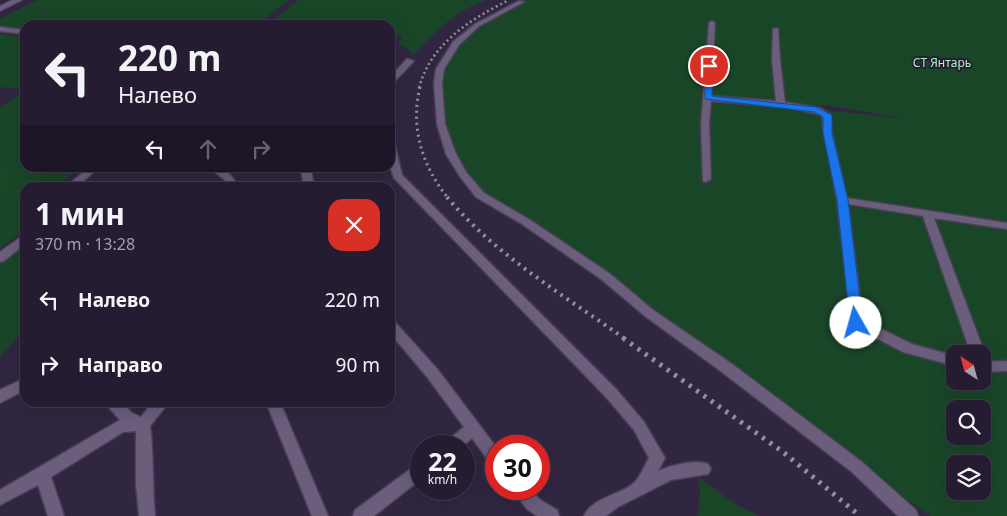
<!DOCTYPE html>
<html lang="ru">
<head>
<meta charset="utf-8">
<style>
	:root { --surface:#251c31; --page:#2d2539; --text:#f1f3f6; --muted:#a3a1ab; --line:#423a4d }
	body { margin:0; font-family:"Noto Sans",sans-serif; background:var(--page); color:var(--text); height:100vh; display:flex; flex-direction:column; font-size:19px; white-space:nowrap }
	* { box-sizing:border-box; margin:0 }
	p { font-size:16px; color:var(--muted) }
	.icon { flex:none; width:28px; height:28px; fill:none; stroke:currentColor; stroke-width:2; stroke-linecap:round; stroke-linejoin:round }
	.map { position:relative; flex:1; overflow:hidden }
	.sheet { position:absolute; left:20px; top:182px; width:375px; height:225px; display:flex; flex-direction:column; background:var(--surface); border-radius:15px; box-shadow:0 5px 20px #0002,0 0 0 1px var(--line) }
	.sheet>* { flex:none }
	.top-card { position:absolute; left:20px; top:20px; width:375px; height:152px; border-radius:15px; box-shadow:0 5px 20px #0002,0 0 0 1px var(--line); background:#251c31; color:var(--text); overflow:hidden }
	.needle { width:32px; rotate:324deg }
	.tools { position:absolute; left:946px; top:345px; display:grid; gap:10px }
	.tools a { display:grid; place-items:center; width:45px; height:45px; border-radius:10px; background:var(--surface); box-shadow:0 5px 20px #0002,0 0 0 1px var(--line); font-size:25px }
	.speed { position:absolute; left:410px; top:435px; display:flex; gap:10px; font-size:25px; font-weight:700; text-align:center }
	.speed>* { display:grid; place-content:center; width:65px; height:65px; border-radius:50%; background:var(--surface); box-shadow:0 5px 20px #0002,0 0 0 1px var(--line); line-height:1 }
	.speed small { font-size:12px; font-weight:400 }
	.speed .limit { border:8px solid #d22; background:#fff; color:#111 }
	.pin { position:absolute; display:grid; place-items:center; width:42px; height:42px; color:#fff; margin:-21px; border:2px solid #fff; border-radius:50%; box-shadow:0 1px 5px #0007 }
	.me { position:absolute; width:55px; margin:-28px; rotate:353deg; stroke-linejoin:round; filter:drop-shadow(0 0 4px #0008) }
	.turn { display:flex; align-items:center; gap:18px; height:105px; padding:0 15px; font-size:22px }
	.turn .icon { width:65px; height:65px; stroke-width:2.5 }
	.turn b { display:block; font-size:35px; line-height:42px }
	.lanes { display:flex; align-items:center; height:48px; padding:0 15px; background:#0003; justify-content:center; gap:25px; direction:ltr }
	.lanes .off { opacity:.35 }
	.round { display:grid; place-items:center; flex:none; width:52px; height:52px; border-radius:15px; background:var(--page) }
	.overview { display:flex; align-items:center; justify-content:space-between; height:85px; padding:0 15px }
	h1 { font-size:30px; font-weight:700; line-height:38px }
	ul { padding:0; list-style:none }
	li { display:flex; align-items:center; gap:15px; height:65px; padding:0 15px }
	li div { flex:1 }
	li b { display:block; font-size:19px }
	li em { font-style:normal }
	.map>svg:first-child { display:block }
</style>
</head>
<body>
<div class="map">
<svg width="1007" height="516" viewBox="0 0 1007 516">
	<rect width="100%" height="100%" fill="#312641"/>
	<g fill="#1a4628" fill-rule="evenodd">
		<polygon points="37,0 289,0 257,25 25,25 25,29 0,26 0,19"/>
		<path d="M299,0H486C456,10 434,33 413,55L407,48L398,44L402,37L390,33V25H303L270,22Z"/>
		<path d="M525,0H1007V516H930L480,195L451,154L438,90L440,69L456,44L477,25ZM728,99L831,106L909,119L728,100ZM955,354H982V381H955ZM955,409H982V436H955ZM955,464H982V491H955Z"/>
		<polygon points="0,34 25,37 25,90 0,87"/>
		<polygon points="25,91 25,168 80,168 55,187 25,188 25,230 0,248 0,107"/>
		<polygon points="25,237 25,329 0,357 0,257"/>
		<polygon points="698,477 737,505 759,516 698,516 700,491"/>
	</g>
	<g fill="none" stroke-linecap="round" stroke-linejoin="round">
		<g stroke="#494056" stroke-width="3">
			<g id="minor">
				<polygon points="519,1 524,2 479,26 459,45 444,69 442,83 445,124 456,154 466,172 484,193 530,220 609,273 653,310 732,364 862,462 916,510 918,516 898,516 852,472 722,372 645,316 601,279 522,224 476,197 459,175 446,154 437,124 434,83 436,69 453,42 475,24"/>
				<polygon points="712,21 715,23 711,96 776,101 772,60 773,29 778,28 780,60 785,102 820,108 830,114 832,133 847,198 1007,223 1007,229 934,218 985,354 983,358 982,354 971,354 923,216 848,204 863,320 912,344 955,356 955,366 903,352 853,326 851,323 837,200 824,133 822,115 787,107 711,101 709,124 711,179 706,182 703,181 701,124 709,23"/>
				<polygon points="0,27 25,30 25,34 0,31"/>
				<polygon points="407,59 414,61 394,82 394,101 390,103 390,77"/>
				<path d="M390,142L395,145L402,175L616,389L644,422L665,458L658,471C671,465 695,459 708,464L711,469L708,474L671,480L618,507L606,516H584C592,497 624,494 635,482C641,475 645,465 649,458L634,430L606,397L394,178L390,166Z"/>
				<polygon points="88,168 98,168 76,188 65,188"/>
				<path d="M210,168C225,166 232,175 239,188H229L225,180Z"/>
				<polygon points="301,168 311,168 314,188 304,188"/>
				<polygon points="25,234 25,244 4,261 0,262 0,252"/>
				<polygon points="390,319 394,321 438,370 496,447 496,466 491,464 472,438 463,446 445,446 447,441 464,427 428,378 390,333"/>
				<polygon points="1007,361 1007,371 982,372 982,362"/>
				<polygon points="25,378 25,390 0,403 0,390"/>
				<path d="M104,402H121L132,413L141,417L153,402H169L150,426C154,456 152,486 155,516H139L136,484V431L123,432L51,477L64,516H48L38,485L0,505V490L120,420Z"/>
				<polygon points="266,402 280,402 328,516 312,516"/>
				<polygon points="421,463 421,479 374,516 353,516 355,510 416,465"/>
				<polygon points="512,489 530,489 539,499 557,510 559,516 537,516 527,509"/>
			</g>
		</g>
		<g stroke="#494056" stroke-width="2">
			<polygon id="secondary" points="12,0 22,0 0,11 0,6"/>
		</g>
		<use href="#minor" fill="#6a5e7c" fill-rule="evenodd"/>
		<use href="#secondary" fill="#6a5e7c" fill-rule="evenodd"/>
		<path stroke="#958da1" stroke-width="2.5" stroke-dasharray="2 3" stroke-linecap="butt" d="M419,88C431,43 471,19 509,0"/>
		<path stroke="#958da1" stroke-width="3" stroke-dasharray="2 4" stroke-linecap="butt" d="M420,87C410,127 422,166 448,198"/>
		<path stroke="#958da1" stroke-width="4" stroke-dasharray="2.5 5" stroke-linecap="butt" d="M447,197C496,256 564,295 625,339"/>
		<polyline stroke="#958da1" stroke-width="5" stroke-dasharray="3 6" stroke-linecap="butt" points="623,338 783,452 860,516"/>
	</g>
	<polygon fill="#1a73e8" stroke="#114b97" points="709,64 713,66 712,96 816,107 832,115 832,133 848,200 863,323 861,326 852,326 850,323 837,200 823,133 823,117 814,112 705,99 705,66"/>
	<g text-anchor="middle" dominant-baseline="central" stroke-width="4" stroke-linejoin="round" paint-order="stroke">
		<g font-size="12" fill="#a6f6ba" stroke="#281c36">
			<text x="942" y="62">СТ Янтарь</text>
		</g>
	</g>
</svg>
<div class="tools">
<a><svg class="needle" viewBox="-14 -14 28 28"><path d="M0-13l5 13h-10z" fill="#e53935"/><path d="M0 13l5-13h-10z" fill="#a3a1ab"/></svg></a>
<a><svg class="icon" aria-label="search" viewBox="0 0 24 24"><circle cx="10" cy="10" r="6"/><path d="M15 15l6 6"/></svg></a>
<a><svg class="icon" aria-label="layers" viewBox="0 0 24 24"><path d="M12 4l9 5-9 5-9-5zM3 14l9 5 9-5"/></svg></a>
</div>
<div class="speed"><div>22<small>km/h</small></div><div class="limit">30</div></div>
<div class="pin" style="left:709px;top:66px;background:#d93025"><svg class="icon" aria-label="arrive" viewBox="0 0 24 24"><path d="M6 21V4h12l-3 4 3 4H6"/></svg></div>
<svg class="me" style="left:856px;top:323px" viewBox="-20 -20 40 40"><circle r="19" fill="#fff"/><path d="M0-13L10 11 0 6-10 11z" fill="#1a73e8"/></svg>
<div class="top-card">
<div class="turn"><svg class="icon" aria-label="left" viewBox="0 0 24 24"><path d="M17 20v-9H6M10 6l-5 5 5 5"/></svg><div><b>220 m</b>Налево</div></div>
<div class="lanes"><svg class="icon" aria-label="left" viewBox="0 0 24 24"><path d="M17 20v-9H6M10 6l-5 5 5 5"/></svg><svg class="icon off" aria-label="ahead" viewBox="0 0 24 24"><path d="M12 20V5M6 11l6-6 6 6"/></svg><svg class="icon off" aria-label="right" viewBox="0 0 24 24"><path d="M7 20v-9h11M14 6l5 5-5 5"/></svg></div>
</div>
<section class="sheet">
<div class="overview"><div><h1>1 мин</h1><p>370 m · 13:28</p></div><a class="round" style="background:#d93025;color:#fff"><svg class="icon" aria-label="close" viewBox="0 0 24 24"><path d="M6 6l12 12M18 6L6 18"/></svg></a></div>
<ul>
<li><svg class="icon" aria-label="left" viewBox="0 0 24 24"><path d="M17 20v-9H6M10 6l-5 5 5 5"/></svg><div><b>Налево</b></div><em>220 m</em></li>
<li><svg class="icon" aria-label="right" viewBox="0 0 24 24"><path d="M7 20v-9h11M14 6l5 5-5 5"/></svg><div><b>Направо</b></div><em>90 m</em></li>
</ul>
</section>
</div>
</body>
</html>
